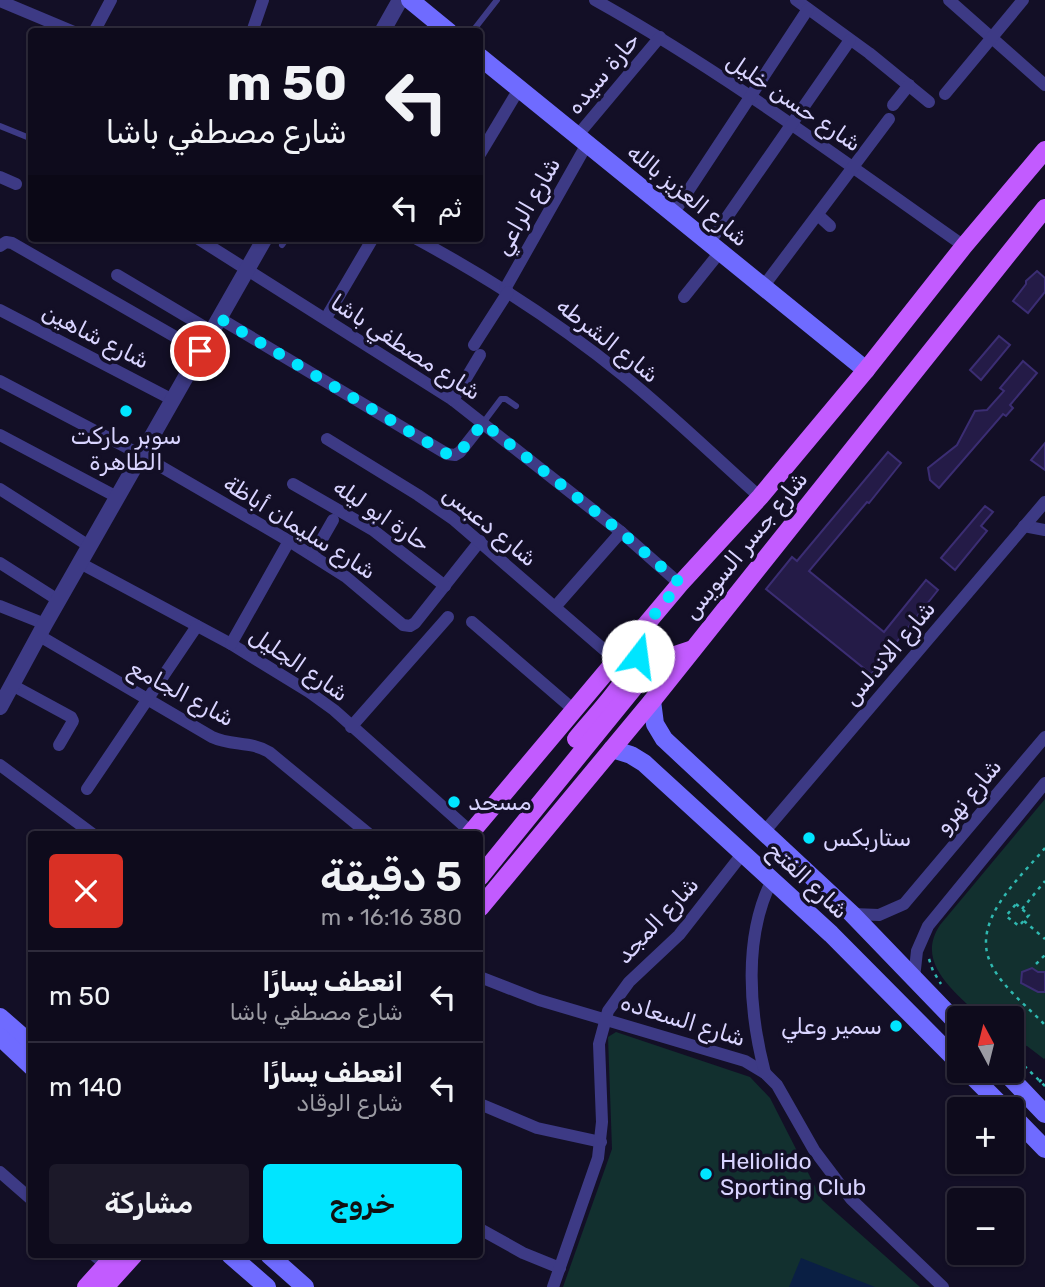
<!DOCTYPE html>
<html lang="ar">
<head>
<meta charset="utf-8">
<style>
	:root { --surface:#0e0b1c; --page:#1c1929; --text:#f1f3f6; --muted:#9b9ba3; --line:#2e2b3b; --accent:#00e5ff }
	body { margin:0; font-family:Rubik,Vazirmatn,sans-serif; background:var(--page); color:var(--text); direction:rtl; height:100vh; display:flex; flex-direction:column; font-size:26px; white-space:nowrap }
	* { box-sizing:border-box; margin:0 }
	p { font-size:23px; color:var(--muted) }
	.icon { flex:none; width:38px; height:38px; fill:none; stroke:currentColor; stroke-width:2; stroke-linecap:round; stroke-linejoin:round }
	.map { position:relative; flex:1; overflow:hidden; direction:ltr }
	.drawer { position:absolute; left:28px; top:831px; width:455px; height:427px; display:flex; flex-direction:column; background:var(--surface); border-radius:7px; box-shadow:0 2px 5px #0004,0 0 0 2px var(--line); direction:rtl }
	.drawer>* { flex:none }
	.banner { position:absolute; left:28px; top:28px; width:455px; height:214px; border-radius:7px; box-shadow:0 2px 5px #0004,0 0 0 2px var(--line); direction:rtl; background:#0e0b1c; color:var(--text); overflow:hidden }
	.needle { width:46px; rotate:353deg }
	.tools { position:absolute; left:947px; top:1006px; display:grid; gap:14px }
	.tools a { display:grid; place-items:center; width:77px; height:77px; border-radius:7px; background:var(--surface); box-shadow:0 2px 5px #0004,0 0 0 2px var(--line); font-size:35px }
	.pin { position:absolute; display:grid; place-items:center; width:60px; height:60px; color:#fff; margin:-30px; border:4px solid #fff; border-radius:50%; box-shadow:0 2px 7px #0007 }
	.me { position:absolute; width:77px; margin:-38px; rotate:15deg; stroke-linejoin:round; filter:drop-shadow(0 0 5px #0008) }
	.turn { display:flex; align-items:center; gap:24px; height:147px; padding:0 21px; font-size:32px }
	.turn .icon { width:91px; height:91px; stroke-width:2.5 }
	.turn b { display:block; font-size:49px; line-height:60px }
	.then { display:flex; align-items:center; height:66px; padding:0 21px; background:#0003; gap:14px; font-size:26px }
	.round { display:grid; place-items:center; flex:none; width:74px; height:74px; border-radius:7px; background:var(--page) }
	.summary { display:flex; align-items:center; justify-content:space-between; height:119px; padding:0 21px }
	h1 { font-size:42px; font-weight:600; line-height:52px }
	.primary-button { display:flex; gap:14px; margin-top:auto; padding:14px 21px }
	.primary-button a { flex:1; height:80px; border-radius:7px; background:var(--accent); color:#111; font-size:28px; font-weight:600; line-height:80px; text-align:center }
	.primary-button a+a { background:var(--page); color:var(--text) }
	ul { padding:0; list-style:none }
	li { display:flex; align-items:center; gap:21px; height:91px; padding:0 21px; border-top:2px solid var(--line) }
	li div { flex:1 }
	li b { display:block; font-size:26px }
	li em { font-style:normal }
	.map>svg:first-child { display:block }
</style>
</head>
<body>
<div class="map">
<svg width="1045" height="1287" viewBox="0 0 1045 1287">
	<rect width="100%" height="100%" fill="#130f26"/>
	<g fill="#12302f">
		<path d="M1045,799V1058L1044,1059L1027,1046L1012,1043V1018H982C957,993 914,964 940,925Z"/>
		<polygon points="616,1032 750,1077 770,1098 822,1200 920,1287 563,1287 612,1149 608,1037"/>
	</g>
	<polygon fill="#0a1f44" points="801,1258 875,1287 789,1287"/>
	<g fill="#241b47" stroke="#3b2d73" stroke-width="2">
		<polygon points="1037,271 1045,278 1045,292 1028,313 1013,301 1026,284 1026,281"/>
		<polygon points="999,336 1010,345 981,380 970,370"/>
		<polygon points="1023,361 1037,373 1010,405 1013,408 1006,416 1003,414 939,488 930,480 928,468 957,445 975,411 987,410 1004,391 1000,388"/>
		<polygon points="1045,443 1045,470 1031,460"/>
		<polygon points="888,452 901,463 869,503 867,502 809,571 884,632 926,580 938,590 871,674 766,589 792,557 797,561"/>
		<polygon points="985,506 993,512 981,526 987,531 955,570 941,558"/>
		<polygon points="1032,968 1038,972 1045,972 1045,992 1038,992 1021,983 1022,972"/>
	</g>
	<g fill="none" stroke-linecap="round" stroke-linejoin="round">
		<g stroke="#2fb8b0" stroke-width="2.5" stroke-dasharray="3.5 5" stroke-linecap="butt">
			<path d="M1045,848C1020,878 970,921 991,964C1002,987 1028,1007 1045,1025"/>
			<polygon points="1016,904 1029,915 1019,926 1006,916"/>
			<polyline points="1022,909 1045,881"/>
			<polyline points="1024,921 1045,939"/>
			<polyline points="929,959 933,971 941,984"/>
			<polyline points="1036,964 1045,955"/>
			<polyline points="963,1006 976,1018"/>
			<polyline points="1012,1054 1045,1086"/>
			<polyline points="1039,1082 1045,1076"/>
		</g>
		<g stroke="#3d3a85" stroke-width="6">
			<polyline points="472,32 497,0"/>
			<polyline points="0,126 32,139"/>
			<polyline points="282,245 287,238"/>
			<polyline points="483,423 501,399 506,399 516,406"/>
		</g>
		<g stroke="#3d3a85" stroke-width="12">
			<path d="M595,0C724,72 843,161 964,246"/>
			<polyline points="796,0 869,53 929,102"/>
			<polyline points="949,0 1045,85"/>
			<polyline points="0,1 74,32"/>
			<polyline points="94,32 111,0"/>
			<polyline points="252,32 263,0"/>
			<polyline points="945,94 1023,0"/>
			<polyline points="893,105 909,85"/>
			<polyline points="577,136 660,37"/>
			<polyline points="480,154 519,89"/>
			<polyline points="0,177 16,184"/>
			<polyline points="673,214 808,9"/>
			<polyline points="818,215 830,226"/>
			<polyline points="197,238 453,400 621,532 680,584"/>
			<path d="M415,238C489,278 559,323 624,376C671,414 715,457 760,497"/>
			<polyline points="709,243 850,40"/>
			<polyline points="0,246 6,242 12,243 200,351"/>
			<polyline points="117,275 211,331"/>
			<polyline points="763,287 889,119"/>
			<polyline points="505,289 587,144"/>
			<polyline points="684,297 720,252"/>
			<polyline points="0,310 173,400"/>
			<polyline points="219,318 447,454 455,455 460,452 483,423"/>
			<polyline points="326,318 373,238"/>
			<polyline points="474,345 508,292"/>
			<polyline points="0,381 141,455 289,541 346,577 403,625 410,626 415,623 480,541"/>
			<polyline points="453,400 480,355"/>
			<polyline points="0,435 117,497"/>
			<polyline points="327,439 418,495 453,519 616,660"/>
			<polyline points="293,484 373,530 445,586"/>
			<polyline points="0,489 89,546"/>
			<polyline points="1024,526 1045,530"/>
			<polyline points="313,555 333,520"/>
			<polyline points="0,563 58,600"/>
			<polyline points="80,563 231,644 309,692 334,710 471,832"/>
			<polyline points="0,606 45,624"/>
			<polyline points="555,607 621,532"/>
			<polyline points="472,622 574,710"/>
			<path d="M38,635L212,737C231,746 251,741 269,752L370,835"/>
			<polyline points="231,644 289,541"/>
			<polyline points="12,685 71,717 73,721 59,745"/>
			<polyline points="351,727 448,617"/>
			<polyline points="0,765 94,835"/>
			<polyline points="87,789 197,626"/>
			<polyline points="764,832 1045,502"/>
			<polyline points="191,835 197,835"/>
			<polyline points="853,914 879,915 904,904 1045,737"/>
			<polyline points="480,977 539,1000 745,1061 765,1073 777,1085 814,1150 851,1199 943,1287"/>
			<polyline points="914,978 917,951 928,926 1045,783"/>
			<path d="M765,1073C749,1012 743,937 772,880"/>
			<polyline points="480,1104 537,1128 601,1142"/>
			<polyline points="0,1172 32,1200"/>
			<polyline points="480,1229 523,1253 560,1268"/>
			<polyline points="94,1255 101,1261"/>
			<polyline points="553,1287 598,1158 602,1122 599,1044 608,1011 629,982 679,935 743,853"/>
		</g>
		<g stroke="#3d3a85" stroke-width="16">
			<polyline points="382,32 400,0"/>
			<polyline points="0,707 45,624 265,238"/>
		</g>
		<g stroke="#6f6bff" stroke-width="18">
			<polyline points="410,0 449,32"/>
			<polyline points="480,57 866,370"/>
			<polyline points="652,701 655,724 664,739 852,914 959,1025"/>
			<polyline points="612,749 631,755 644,763 831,934 959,1063"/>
			<polyline points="0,1017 32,1045"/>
			<polyline points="0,1037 32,1067"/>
			<polyline points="967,1071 1006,1110"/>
			<polyline points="1004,1071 1045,1114"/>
			<polyline points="1012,1115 1045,1149"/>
			<polyline points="230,1255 267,1287"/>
			<polyline points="269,1255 305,1287"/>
		</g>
		<g stroke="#c25bff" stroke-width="18">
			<path d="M576,739C600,709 642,671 641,631"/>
			<polyline points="469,835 680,584 760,497 866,370 964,246 1045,150"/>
			<polyline points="480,877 641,679 669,657 693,649"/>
			<polyline points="480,908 652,701 1045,208"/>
			<polyline points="86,1287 115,1255"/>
			<polyline points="105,1287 134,1255"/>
		</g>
	</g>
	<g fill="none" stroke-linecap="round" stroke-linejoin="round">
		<polyline stroke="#00e5ff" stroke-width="12" stroke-dasharray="0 21.6" points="200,351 219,318 449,455 455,455 460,452 483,423 621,532 680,583 641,631 638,656"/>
	</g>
	<g fill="#00e5ff" stroke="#130f26" stroke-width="2.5">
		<circle cx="126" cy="411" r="7"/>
		<circle cx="454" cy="802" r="7"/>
		<circle cx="809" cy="838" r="7"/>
		<circle cx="896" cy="1026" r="7"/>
		<circle cx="706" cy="1174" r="7"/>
	</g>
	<g text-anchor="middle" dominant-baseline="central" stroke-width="7" stroke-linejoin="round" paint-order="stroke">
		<g font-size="23" fill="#d9d4ff" stroke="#130f26">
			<text transform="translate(603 73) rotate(-50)">حارة سيده</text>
			<text transform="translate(794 102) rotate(34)">شارع حسن خليل</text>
			<text transform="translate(688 195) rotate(39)">شارع العزيز بالله</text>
			<text transform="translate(527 206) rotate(-60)">شارع الراعي</text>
			<text transform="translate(96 336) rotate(27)">شارع شاهين</text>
			<text transform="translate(608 340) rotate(38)">شارع الشرطه</text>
			<text transform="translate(406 347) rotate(33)">شارع مصطفي باشا</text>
			<text transform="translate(382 515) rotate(34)">حارة ابو ليله</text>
			<text transform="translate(490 526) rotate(39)">شارع دعبس</text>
			<text transform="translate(300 527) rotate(32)">شارع سليمان أباظة</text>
			<text transform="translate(745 545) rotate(-51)">شارع جسر السويس</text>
			<text transform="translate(889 653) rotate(-50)">شارع الاندلس</text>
			<text transform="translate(299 664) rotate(34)">شارع الجليل</text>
			<text transform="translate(182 693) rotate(28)">شارع الجامع</text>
			<text transform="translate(968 796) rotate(-50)">شارع نهرو</text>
			<text transform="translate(808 880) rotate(43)">شارع الفتح</text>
			<text transform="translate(657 920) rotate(-47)">شارع المجد</text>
			<text transform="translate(683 1020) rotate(17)">شارع السعاده</text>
		</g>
		<g font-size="23" fill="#d9d4ff" stroke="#130f26" text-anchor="start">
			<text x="126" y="436" text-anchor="middle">سوبر ماركت<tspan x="126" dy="26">الطاهرة</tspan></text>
			<text x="468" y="802">مسحد</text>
			<text x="823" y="838">ستاربكس</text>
			<text x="882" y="1026" text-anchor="end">سمير وعلي</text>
			<text x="720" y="1161">Heliolido<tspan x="720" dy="26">Sporting Club</tspan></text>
		</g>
	</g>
</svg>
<div class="tools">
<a><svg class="needle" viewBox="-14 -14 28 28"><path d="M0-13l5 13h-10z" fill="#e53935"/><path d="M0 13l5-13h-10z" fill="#9b9ba3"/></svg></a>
<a>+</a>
<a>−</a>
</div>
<div class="pin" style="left:200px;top:351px;background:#d93025"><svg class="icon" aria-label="arrive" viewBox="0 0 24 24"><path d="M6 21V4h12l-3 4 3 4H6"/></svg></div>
<svg class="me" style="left:638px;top:656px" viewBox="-20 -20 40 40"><circle r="19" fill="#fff"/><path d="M0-13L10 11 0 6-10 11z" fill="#00e5ff"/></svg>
<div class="banner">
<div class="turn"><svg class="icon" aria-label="left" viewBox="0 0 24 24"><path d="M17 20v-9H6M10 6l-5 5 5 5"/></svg><div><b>50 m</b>شارع مصطفي باشا</div></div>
<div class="then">ثم<svg class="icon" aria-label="left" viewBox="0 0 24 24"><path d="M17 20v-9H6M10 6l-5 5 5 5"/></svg></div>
</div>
<section class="drawer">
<div class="summary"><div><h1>5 دقيقة</h1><p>380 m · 16:16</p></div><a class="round" style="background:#d93025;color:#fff"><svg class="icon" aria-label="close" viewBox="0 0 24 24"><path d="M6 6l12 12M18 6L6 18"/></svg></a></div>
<ul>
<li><svg class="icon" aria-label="left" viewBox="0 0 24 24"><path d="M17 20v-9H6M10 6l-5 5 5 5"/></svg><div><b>انعطف يسارًا</b><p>شارع مصطفي باشا</p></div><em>50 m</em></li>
<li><svg class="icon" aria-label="left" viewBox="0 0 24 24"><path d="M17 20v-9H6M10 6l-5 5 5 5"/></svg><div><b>انعطف يسارًا</b><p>شارع الوقاد</p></div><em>140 m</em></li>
</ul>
<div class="primary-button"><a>خروج</a><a>مشاركة</a></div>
</section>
</div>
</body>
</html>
